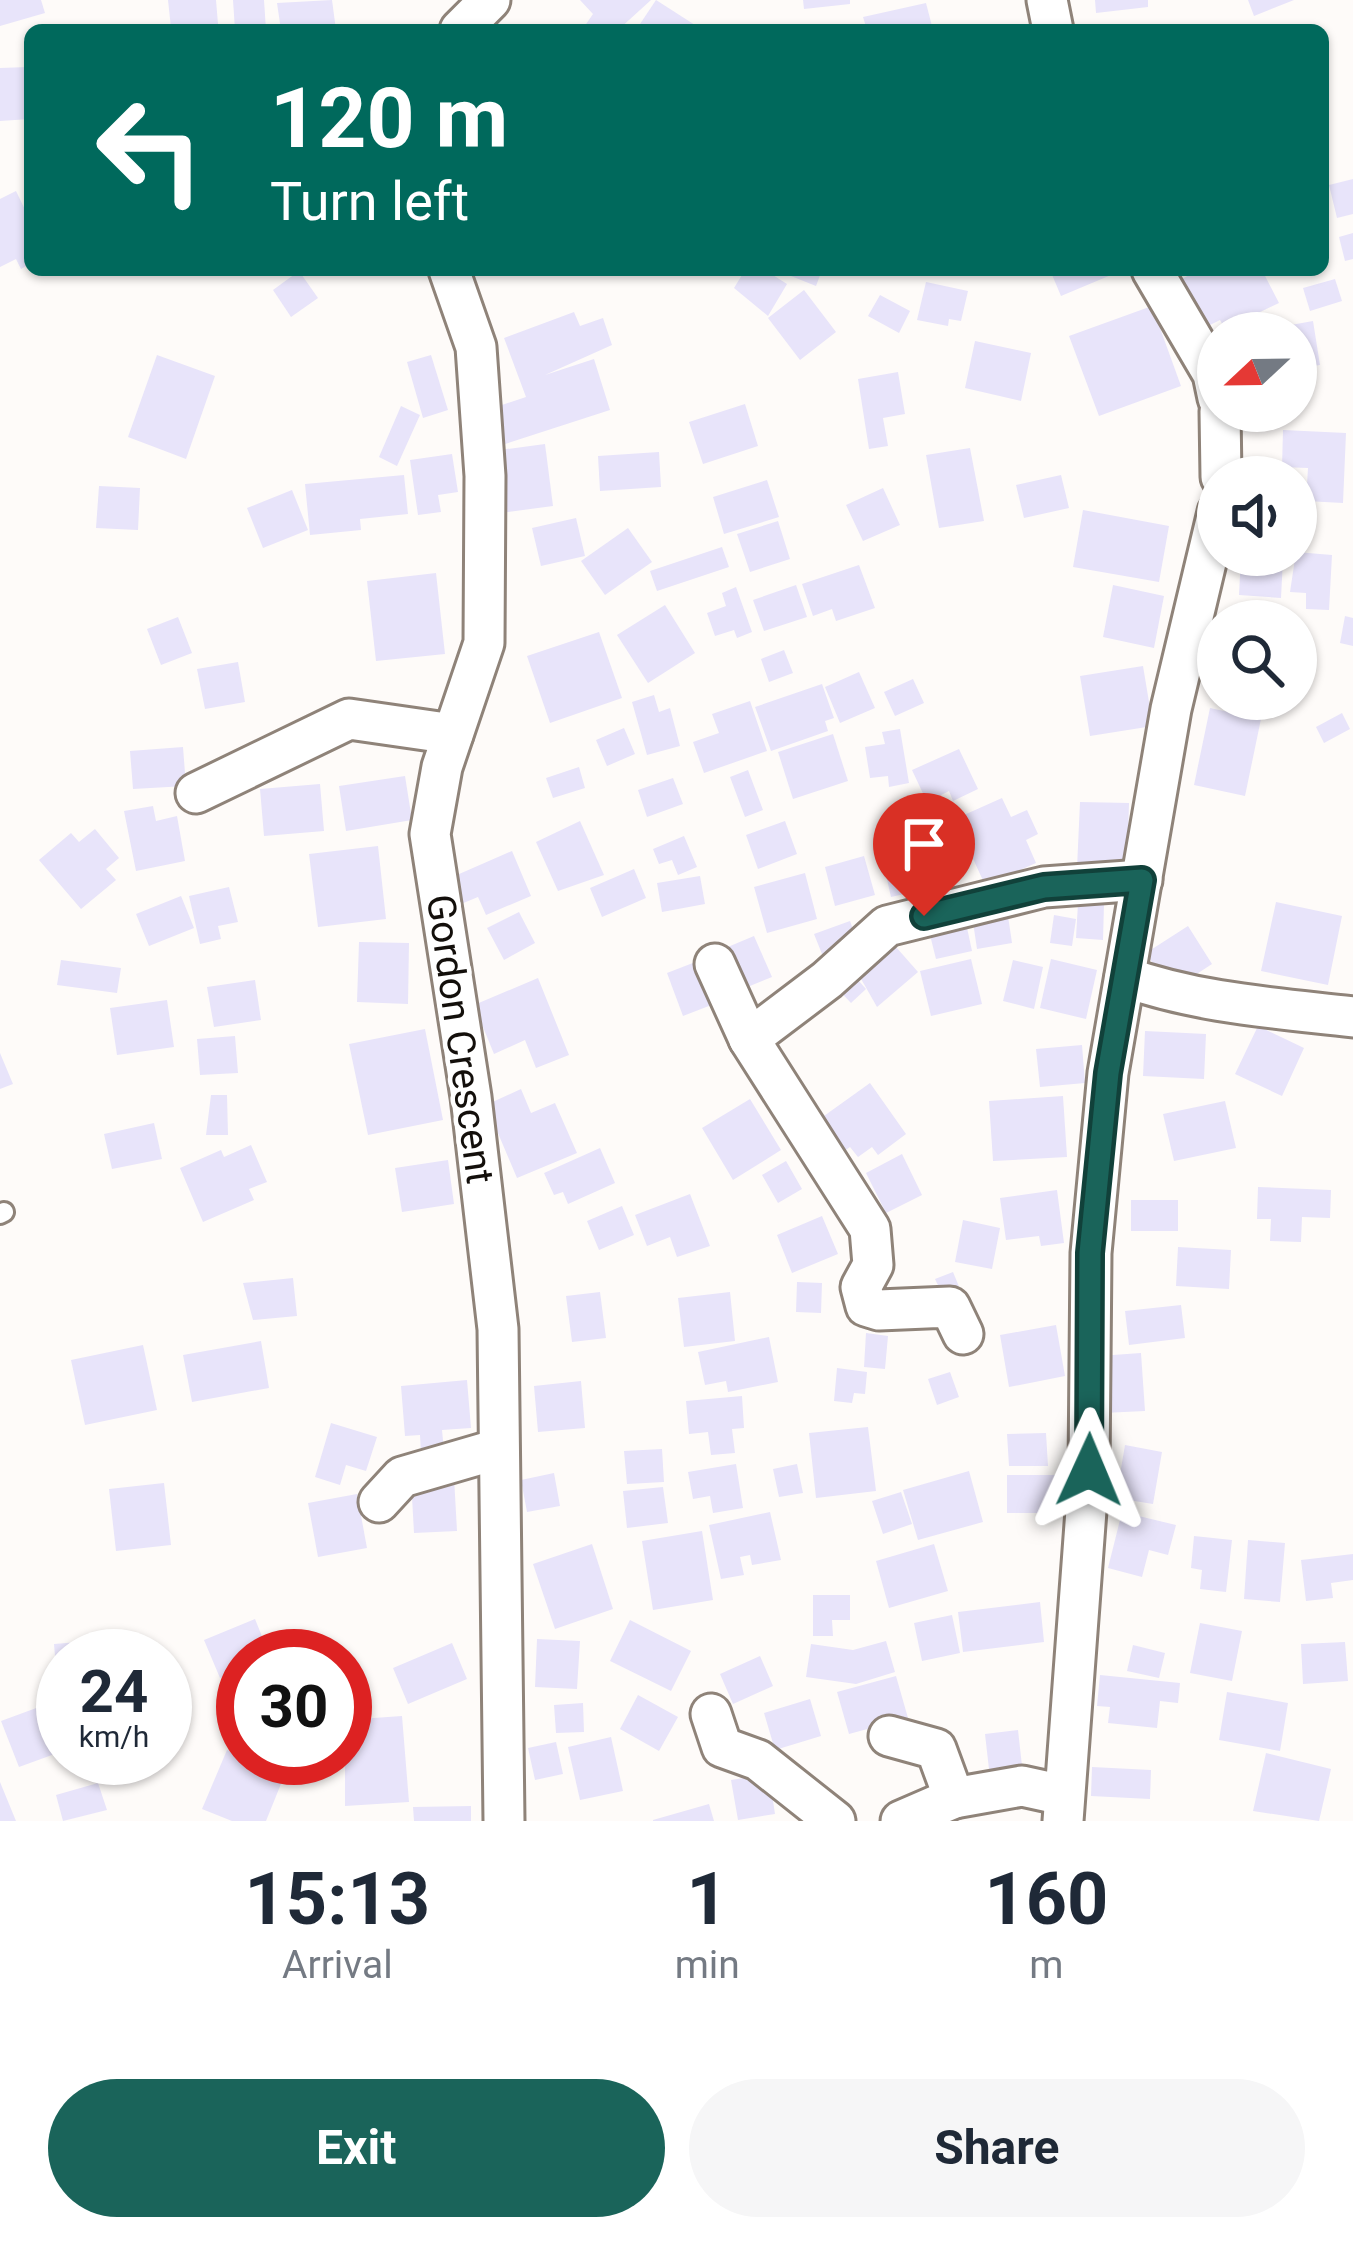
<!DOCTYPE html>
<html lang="en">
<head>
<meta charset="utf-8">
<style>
	:root { --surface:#fff; --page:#f6f6f7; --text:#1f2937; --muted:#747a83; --accent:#1a645a }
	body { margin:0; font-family:Roboto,sans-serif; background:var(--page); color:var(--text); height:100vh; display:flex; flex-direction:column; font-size:45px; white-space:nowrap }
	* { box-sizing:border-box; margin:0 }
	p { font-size:39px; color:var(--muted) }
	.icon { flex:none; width:66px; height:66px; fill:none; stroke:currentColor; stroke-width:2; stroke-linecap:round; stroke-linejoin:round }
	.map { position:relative; height:1821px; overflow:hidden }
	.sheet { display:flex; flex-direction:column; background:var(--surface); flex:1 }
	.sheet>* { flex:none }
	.banner { position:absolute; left:24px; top:24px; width:1305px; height:252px; border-radius:18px; box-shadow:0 3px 9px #0004; background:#00695c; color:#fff; overflow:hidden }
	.needle { width:78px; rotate:248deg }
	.tools { position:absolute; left:1197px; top:312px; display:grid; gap:24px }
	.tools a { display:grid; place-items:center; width:120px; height:120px; border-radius:50%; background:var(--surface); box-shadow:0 3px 9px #0004; font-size:60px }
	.speed { position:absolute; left:36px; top:1629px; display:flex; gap:24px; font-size:60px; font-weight:700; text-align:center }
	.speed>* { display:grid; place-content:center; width:156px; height:156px; border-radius:50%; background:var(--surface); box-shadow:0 3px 9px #0004; line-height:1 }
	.speed small { font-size:30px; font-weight:400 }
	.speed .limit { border:18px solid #d22; background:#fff; color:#111 }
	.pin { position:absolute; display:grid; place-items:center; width:102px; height:102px; color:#fff; margin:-123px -51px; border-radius:50% 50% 50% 0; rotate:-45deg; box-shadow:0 0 12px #0007 }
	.pin .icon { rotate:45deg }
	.me { position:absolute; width:132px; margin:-66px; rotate:1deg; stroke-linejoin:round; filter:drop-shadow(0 0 9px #0008) }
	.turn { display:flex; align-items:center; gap:42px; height:252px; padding:0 48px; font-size:54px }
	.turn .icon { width:156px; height:156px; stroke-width:2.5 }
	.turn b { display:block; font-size:84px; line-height:102px }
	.eta { display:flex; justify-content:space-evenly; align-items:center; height:204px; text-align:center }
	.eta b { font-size:72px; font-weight:700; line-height:84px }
	.button { display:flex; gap:24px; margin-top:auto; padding:24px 48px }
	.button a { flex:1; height:138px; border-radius:72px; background:var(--accent); color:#fff; font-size:48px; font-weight:700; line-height:138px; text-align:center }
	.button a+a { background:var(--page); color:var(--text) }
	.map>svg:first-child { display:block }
</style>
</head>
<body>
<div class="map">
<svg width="1353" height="1821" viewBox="0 0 1353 1821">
	<rect width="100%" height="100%" fill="#fefbf9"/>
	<g fill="#e8e4fa">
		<polygon points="0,0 41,0 45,13 0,26"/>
		<polygon points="168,0 216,0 218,24 171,28"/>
		<polygon points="233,0 264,0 266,30 235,30"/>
		<polygon points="332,0 336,30 281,30 277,3"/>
		<polygon points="580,0 651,0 618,30 582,30 593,14"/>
		<polygon points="656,0 695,25 692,30 636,30"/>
		<polygon points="803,0 850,0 850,4 804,9"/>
		<polygon points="1095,0 1148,0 1148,7 1096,13"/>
		<polygon points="1248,0 1294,0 1254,16"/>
		<polygon points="926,3 933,30 867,30 863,17"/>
		<polygon points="28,67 30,119 0,121 0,68"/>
		<polygon points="1353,179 1353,214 1337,218 1329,185"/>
		<polygon points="16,191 30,220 30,264 21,269 16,259 0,267 0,199"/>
		<polygon points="1353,233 1353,259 1345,261 1339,237"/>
		<polygon points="745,270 765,270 787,284 768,316 734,288"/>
		<polygon points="776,270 822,270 816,286"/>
		<polygon points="1050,270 1123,270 1061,296"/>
		<polygon points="1199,270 1262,270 1279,303 1225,329 1220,320 1202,329 1178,281"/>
		<polygon points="299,271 318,298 291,317 273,290"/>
		<polygon points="1335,279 1342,301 1310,311 1303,288"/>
		<polygon points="926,282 968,291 961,321 949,319 948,326 917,320"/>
		<polygon points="804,290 836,332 800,360 768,318"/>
		<polygon points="880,295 910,311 899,333 868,316"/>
		<polygon points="1152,306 1181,386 1099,416 1069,336"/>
		<polygon points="574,312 580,326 603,318 612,345 545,375 594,359 610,410 505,444 493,408 526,397 504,338"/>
		<polygon points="1313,321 1320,365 1296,369 1296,333 1269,329"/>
		<polygon points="975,341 1031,353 1021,401 965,388"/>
		<polygon points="157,355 215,376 186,459 128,437"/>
		<polygon points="431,355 448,410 423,418 407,362"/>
		<polygon points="898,372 905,414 883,418 888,446 869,449 858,379"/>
		<polygon points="745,404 758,446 703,464 689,422"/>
		<polygon points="401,406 420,415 397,466 379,457"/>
		<polygon points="1283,430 1346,433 1343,503 1306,501 1308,468 1282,467"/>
		<polygon points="545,444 553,506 500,513 492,451"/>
		<polygon points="970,448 984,521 939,528 926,455"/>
		<polygon points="659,452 661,487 600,491 598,456"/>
		<polygon points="452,454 458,492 438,495 441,512 418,515 410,460"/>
		<polygon points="1243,467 1286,475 1286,477 1242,477"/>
		<polygon points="404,475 408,514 360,519 361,530 310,535 305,484"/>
		<polygon points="1061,475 1069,508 1024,518 1016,485"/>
		<polygon points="767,480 779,517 724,534 713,497"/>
		<polygon points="99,486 140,488 138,530 96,528"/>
		<polygon points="883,488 900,525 863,541 846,505"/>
		<polygon points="292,490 308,530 263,548 247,508"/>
		<polygon points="1083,510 1169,526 1159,582 1073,567"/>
		<polygon points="576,518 585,556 541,566 532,528"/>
		<polygon points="778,521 790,559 750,572 737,534"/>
		<polygon points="628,528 652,562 605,595 581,561"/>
		<polygon points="722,547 729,567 657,591 650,571"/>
		<polygon points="1296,552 1332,555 1329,610 1306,609 1306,593 1290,592"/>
		<polygon points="1241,556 1283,559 1281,598 1239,595"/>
		<polygon points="859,565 875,608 836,621 832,609 813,616 802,584"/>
		<polygon points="436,573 445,654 376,661 367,581"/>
		<polygon points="796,585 807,617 764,631 753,600"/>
		<polygon points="1113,585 1164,596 1154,648 1103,637"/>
		<polygon points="736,587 752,632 737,638 734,630 715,636 707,613 726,606 722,593"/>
		<polygon points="665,605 695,653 648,683 617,635"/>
		<polygon points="1345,616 1353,618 1353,646 1340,643"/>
		<polygon points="178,617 192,653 161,665 147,629"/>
		<polygon points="599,632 622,698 550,723 527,656"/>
		<polygon points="784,650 793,673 769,682 761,659"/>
		<polygon points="238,662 245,702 205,709 197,669"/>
		<polygon points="1143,666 1153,726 1090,736 1080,676"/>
		<polygon points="859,672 875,708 840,723 825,687"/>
		<polygon points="913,679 924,703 895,716 884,692"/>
		<polygon points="822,684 834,718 825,721 828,731 771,751 755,707"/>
		<polygon points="654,695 659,712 670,708 680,746 647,755 632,702"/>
		<polygon points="750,701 767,751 704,773 693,742 719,733 712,714"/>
		<polygon points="1210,708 1261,719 1245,796 1194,785"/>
		<polygon points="1342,713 1350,729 1324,743 1316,727"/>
		<polygon points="624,728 635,754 607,766 596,740"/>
		<polygon points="900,729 909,783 889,787 888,776 870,778 865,747 885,744 882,732"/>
		<polygon points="833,734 848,781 793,799 778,752"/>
		<polygon points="183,747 186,786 133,789 130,751"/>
		<polygon points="959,749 978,789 953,801 949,791 927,802 912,770"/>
		<polygon points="579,767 585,788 553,798 546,778"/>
		<polygon points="748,770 763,810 745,817 730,777"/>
		<polygon points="405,776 412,820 346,831 339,786"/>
		<polygon points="673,778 683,804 647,817 638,790"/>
		<polygon points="320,784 324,831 264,836 260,789"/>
		<polygon points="1002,798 1011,817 1027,810 1038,834 1026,840 1036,863 985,885 955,819"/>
		<polygon points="1080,802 1129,803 1127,870 1077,868"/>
		<polygon points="153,806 156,821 177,816 185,861 136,871 124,811"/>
		<polygon points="580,821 604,875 558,891 536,842"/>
		<polygon points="785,821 797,854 758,869 746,835"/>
		<polygon points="95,829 119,858 106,869 116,880 81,909 39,860 71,833 79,842"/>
		<polygon points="684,836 697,867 678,875 672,860 659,864 653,849"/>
		<polygon points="933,841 944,885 891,897 881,853"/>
		<polygon points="378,846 386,919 318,927 309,854"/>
		<polygon points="512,851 531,896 486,915 478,897 461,904 450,878"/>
		<polygon points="864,856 875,895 835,906 825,867"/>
		<polygon points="634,869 646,898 602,917 590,888"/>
		<polygon points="805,873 817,919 767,933 754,887"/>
		<polygon points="700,876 705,904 662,912 657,883"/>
		<polygon points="229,887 238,922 218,926 221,939 200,944 189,896"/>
		<polygon points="181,896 194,928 149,946 136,914"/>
		<polygon points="1276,902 1342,916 1328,985 1261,971"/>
		<polygon points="1078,903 1104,904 1103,940 1076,938"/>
		<polygon points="519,912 535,943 504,960 487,928"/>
		<polygon points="1054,915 1076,919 1072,946 1050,943"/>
		<polygon points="1008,916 1012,943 977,949 973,922"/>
		<polygon points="850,921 859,946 824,959 814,934"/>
		<polygon points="966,923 972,951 936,959 929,931"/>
		<polygon points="1188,926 1212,964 1186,981 1179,970 1164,980 1146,953"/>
		<polygon points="754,936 772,977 740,990 723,949"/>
		<polygon points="359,942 409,943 408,1004 357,1002"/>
		<polygon points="896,947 918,972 877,1007 860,977"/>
		<polygon points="971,959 982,1004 931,1016 920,971"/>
		<polygon points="1051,959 1097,970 1086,1019 1040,1008"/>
		<polygon points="61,960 121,968 117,993 57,985"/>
		<polygon points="1013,960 1043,967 1034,1009 1003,1001"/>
		<polygon points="698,961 714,1004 683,1016 667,973"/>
		<polygon points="850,971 866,989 851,1003 834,985"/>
		<polygon points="538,978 569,1055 536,1068 525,1040 494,1054 474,1005"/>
		<polygon points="255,980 261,1020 214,1027 207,987"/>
		<polygon points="167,1000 174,1047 117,1055 110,1008"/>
		<polygon points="1258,1026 1304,1048 1282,1096 1235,1074"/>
		<polygon points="425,1029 443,1120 368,1135 349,1044"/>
		<polygon points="1145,1031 1206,1034 1204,1079 1143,1076"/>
		<polygon points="235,1036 238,1073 200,1075 197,1039"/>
		<polygon points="1082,1045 1085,1083 1040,1087 1036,1049"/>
		<polygon points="0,1053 13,1084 0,1089"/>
		<polygon points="870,1083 906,1134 878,1155 872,1147 858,1157 850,1147 840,1154 817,1121"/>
		<polygon points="521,1089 531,1113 555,1103 577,1153 517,1178 486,1105"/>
		<polygon points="211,1095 227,1095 228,1135 206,1135"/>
		<polygon points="1063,1096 1067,1157 993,1161 989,1101"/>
		<polygon points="750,1099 781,1150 733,1180 702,1128"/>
		<polygon points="1225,1101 1236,1148 1174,1161 1163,1114"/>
		<polygon points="154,1123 162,1159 112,1169 104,1134"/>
		<polygon points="251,1145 267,1182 249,1189 254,1200 203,1222 180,1168 221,1150 224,1157"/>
		<polygon points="600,1148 615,1183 568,1204 563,1192 554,1195 544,1173"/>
		<polygon points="902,1154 922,1195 886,1213 866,1173"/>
		<polygon points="448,1160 454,1204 402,1212 395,1168"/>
		<polygon points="786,1161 802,1189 778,1203 762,1175"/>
		<polygon points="1258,1187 1331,1190 1330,1218 1302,1217 1301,1242 1270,1241 1271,1219 1257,1219"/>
		<polygon points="1057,1190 1064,1243 1041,1246 1039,1236 1006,1240 1000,1198"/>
		<polygon points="690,1194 710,1246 677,1257 670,1237 647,1246 635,1215"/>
		<rect x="1131" y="1200" width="47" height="31"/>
		<polygon points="622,1206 634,1235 599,1250 587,1221"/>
		<polygon points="822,1216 838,1254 792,1273 777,1235"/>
		<polygon points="963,1220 1000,1228 992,1269 955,1262"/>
		<polygon points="1178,1247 1231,1250 1229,1289 1176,1286"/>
		<polygon points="953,1272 960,1289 943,1296 935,1279"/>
		<polygon points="293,1278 297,1316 253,1320 243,1283"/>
		<polygon points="797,1282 822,1283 821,1313 796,1312"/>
		<polygon points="600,1292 606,1338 572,1342 566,1296"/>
		<polygon points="730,1292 735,1341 684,1347 678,1298"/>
		<polygon points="1181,1305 1185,1338 1129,1345 1125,1311"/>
		<polygon points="1056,1325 1065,1376 1009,1387 1000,1335"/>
		<polygon points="866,1333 888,1336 885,1369 864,1367"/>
		<polygon points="769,1337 778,1382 728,1392 726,1381 705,1385 698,1352"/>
		<polygon points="261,1341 269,1388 192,1402 183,1355"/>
		<polygon points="143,1345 157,1410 85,1425 71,1360"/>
		<polygon points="1141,1353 1145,1411 1103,1413 1099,1356"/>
		<polygon points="837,1368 867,1372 865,1394 854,1393 852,1403 834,1401"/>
		<polygon points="950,1372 959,1397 937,1405 928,1379"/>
		<polygon points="467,1380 471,1428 442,1430 444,1451 421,1453 420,1435 405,1436 401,1386"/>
		<polygon points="581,1381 585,1428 538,1432 534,1386"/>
		<polygon points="742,1396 744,1428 732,1429 735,1453 711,1455 708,1432 689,1434 686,1401"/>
		<polygon points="331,1423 377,1437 366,1471 346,1465 340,1485 315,1477"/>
		<polygon points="868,1427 876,1491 816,1498 809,1433"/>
		<polygon points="1046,1433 1048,1466 1009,1466 1007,1434"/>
		<polygon points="1125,1445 1162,1452 1153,1504 1116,1498"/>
		<polygon points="662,1449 664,1482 627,1484 624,1451"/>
		<polygon points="736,1464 743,1508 713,1513 710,1496 693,1499 688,1472"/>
		<polygon points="797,1464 803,1493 779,1497 773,1469"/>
		<polygon points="969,1471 983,1522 918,1540 903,1490"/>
		<polygon points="554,1473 560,1506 527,1512 521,1480"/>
		<rect x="1007" y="1475" width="48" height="38"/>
		<polygon points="454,1477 457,1531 414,1533 411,1479"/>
		<polygon points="164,1483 171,1545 116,1551 109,1489"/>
		<polygon points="663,1487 668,1523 627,1528 623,1491"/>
		<polygon points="901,1492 912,1524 883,1534 872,1501"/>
		<polygon points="357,1494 367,1548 318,1557 308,1503"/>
		<polygon points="770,1512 781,1560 752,1565 750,1555 740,1557 744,1575 721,1579 709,1525"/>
		<polygon points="1122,1512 1176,1525 1168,1555 1149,1550 1142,1577 1108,1568"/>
		<polygon points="702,1531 713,1600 653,1610 642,1541"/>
		<polygon points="1194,1536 1232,1540 1226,1592 1200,1589 1202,1570 1191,1568"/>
		<polygon points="1248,1540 1285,1543 1280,1602 1244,1599"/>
		<polygon points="592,1544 613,1609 555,1629 533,1564"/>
		<polygon points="934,1544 948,1591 889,1608 876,1561"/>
		<polygon points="1353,1554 1353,1580 1331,1583 1333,1598 1306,1601 1301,1560"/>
		<polygon points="813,1595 850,1595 850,1620 832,1620 833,1636 813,1636"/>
		<polygon points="1040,1602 1044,1642 963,1652 958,1612"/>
		<polygon points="952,1615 960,1653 922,1661 914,1623"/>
		<polygon points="255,1619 270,1656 243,1656 243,1669 220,1678 204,1640"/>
		<polygon points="630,1620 691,1651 671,1691 610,1661"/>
		<polygon points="1200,1623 1242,1631 1232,1681 1190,1673"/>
		<polygon points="537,1639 580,1641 577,1689 535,1687"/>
		<polygon points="91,1641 92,1656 63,1656 63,1679 57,1680 54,1644"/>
		<polygon points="886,1641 895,1672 856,1684 806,1677 811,1644 853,1650"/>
		<polygon points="1345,1642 1348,1681 1303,1684 1301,1644"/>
		<polygon points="452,1643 467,1679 408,1704 393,1668"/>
		<polygon points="1133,1645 1165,1653 1159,1678 1127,1671"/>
		<polygon points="760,1656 773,1686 733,1704 720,1674"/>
		<polygon points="1100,1675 1180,1683 1178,1703 1160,1701 1157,1728 1108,1723 1110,1707 1097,1706"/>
		<polygon points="896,1676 908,1718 849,1734 837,1692"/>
		<polygon points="1227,1692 1288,1703 1280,1751 1219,1740"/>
		<polygon points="638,1695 678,1717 659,1751 620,1729"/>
		<polygon points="810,1699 821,1736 775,1750 764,1713"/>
		<polygon points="58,1700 63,1751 19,1767 1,1721"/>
		<polygon points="583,1703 584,1732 556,1733 554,1705"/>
		<polygon points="402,1716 409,1802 345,1806 345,1720"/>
		<polygon points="1018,1730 1023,1775 990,1778 985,1734"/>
		<polygon points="611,1737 623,1791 580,1800 568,1747"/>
		<polygon points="556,1742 563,1774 535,1780 528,1748"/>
		<polygon points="227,1750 285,1774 266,1821 232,1821 202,1809"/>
		<polygon points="1266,1753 1331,1769 1319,1821 1253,1811"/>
		<polygon points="1092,1767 1151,1770 1150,1799 1091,1796"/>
		<polygon points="769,1774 775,1814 738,1820 731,1780"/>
		<polygon points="0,1782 16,1821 0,1821"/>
		<polygon points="98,1783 107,1810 63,1821 56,1795"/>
		<polygon points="709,1804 714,1821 653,1821 653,1820"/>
		<polygon points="471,1806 471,1821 414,1821 413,1807"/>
	</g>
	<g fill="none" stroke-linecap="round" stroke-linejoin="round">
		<g stroke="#8f8379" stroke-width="24">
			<polyline id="lane" points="0,1214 4,1212"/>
		</g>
		<g stroke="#8f8379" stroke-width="45">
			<g id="street">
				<polyline points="1047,0 1053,30"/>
				<polyline points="460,30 490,0"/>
				<polyline points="449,270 476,347 485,476 484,643 442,767 430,834 471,1097 498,1329 504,1821"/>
				<polyline points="1152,270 1213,374 1218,398"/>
				<polyline points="1220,411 1221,477"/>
				<polyline points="196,793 349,719 453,734"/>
				<polyline points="715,964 749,1039"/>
				<path d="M1125,977C1198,1003 1276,1008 1353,1017"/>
				<polyline points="963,1334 950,1307 879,1310 866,1306 861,1287 873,1265 870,1229 749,1039 827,980 887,926 1044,887 1142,880"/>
				<polyline points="379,1502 402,1477 498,1449"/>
				<polyline points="711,1714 722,1747 758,1760 835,1821"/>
				<polyline points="889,1736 936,1749 954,1798 1022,1786 1063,1795"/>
				<polyline points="901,1821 954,1798"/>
				<polyline points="1063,1821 1089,1470 1091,1253 1108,1073 1171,709 1218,512"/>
			</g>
		</g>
		<use href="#lane" stroke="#fff" stroke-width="18"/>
		<use href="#street" stroke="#fff" stroke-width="39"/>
	</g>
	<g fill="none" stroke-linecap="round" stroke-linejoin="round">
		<g stroke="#11413a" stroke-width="30">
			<polyline id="route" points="924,916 1044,887 1142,880 1108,1073 1090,1253 1089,1470"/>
		</g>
		<use href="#route" stroke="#1a645a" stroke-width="21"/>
	</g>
	<g text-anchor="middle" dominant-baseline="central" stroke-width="9" stroke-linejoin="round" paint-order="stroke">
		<g font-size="39" fill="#130f0b" stroke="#fff">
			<text transform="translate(460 1039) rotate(82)">Gordon Crescent</text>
		</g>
	</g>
</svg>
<div class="tools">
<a><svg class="needle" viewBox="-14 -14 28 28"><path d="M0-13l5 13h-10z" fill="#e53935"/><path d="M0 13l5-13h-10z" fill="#747a83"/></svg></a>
<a><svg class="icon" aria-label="sound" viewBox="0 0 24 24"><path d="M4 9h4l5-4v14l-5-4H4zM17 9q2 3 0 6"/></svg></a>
<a><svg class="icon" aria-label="search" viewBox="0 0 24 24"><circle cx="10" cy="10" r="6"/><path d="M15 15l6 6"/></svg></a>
</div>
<div class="speed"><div>24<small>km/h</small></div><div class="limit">30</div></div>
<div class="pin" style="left:924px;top:916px;background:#d93025"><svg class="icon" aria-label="arrive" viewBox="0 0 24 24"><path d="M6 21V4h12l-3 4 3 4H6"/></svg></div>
<svg class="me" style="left:1089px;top:1470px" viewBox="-20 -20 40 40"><path d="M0-17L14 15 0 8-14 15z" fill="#1a645a" stroke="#fff" stroke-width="4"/></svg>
<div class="banner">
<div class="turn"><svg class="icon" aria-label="left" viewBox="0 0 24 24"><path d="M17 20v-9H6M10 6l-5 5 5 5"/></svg><div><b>120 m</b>Turn left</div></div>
</div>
</div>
<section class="sheet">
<div class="eta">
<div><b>15:13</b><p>Arrival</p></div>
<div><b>1</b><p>min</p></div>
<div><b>160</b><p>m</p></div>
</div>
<div class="button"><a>Exit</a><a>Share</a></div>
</section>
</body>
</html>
